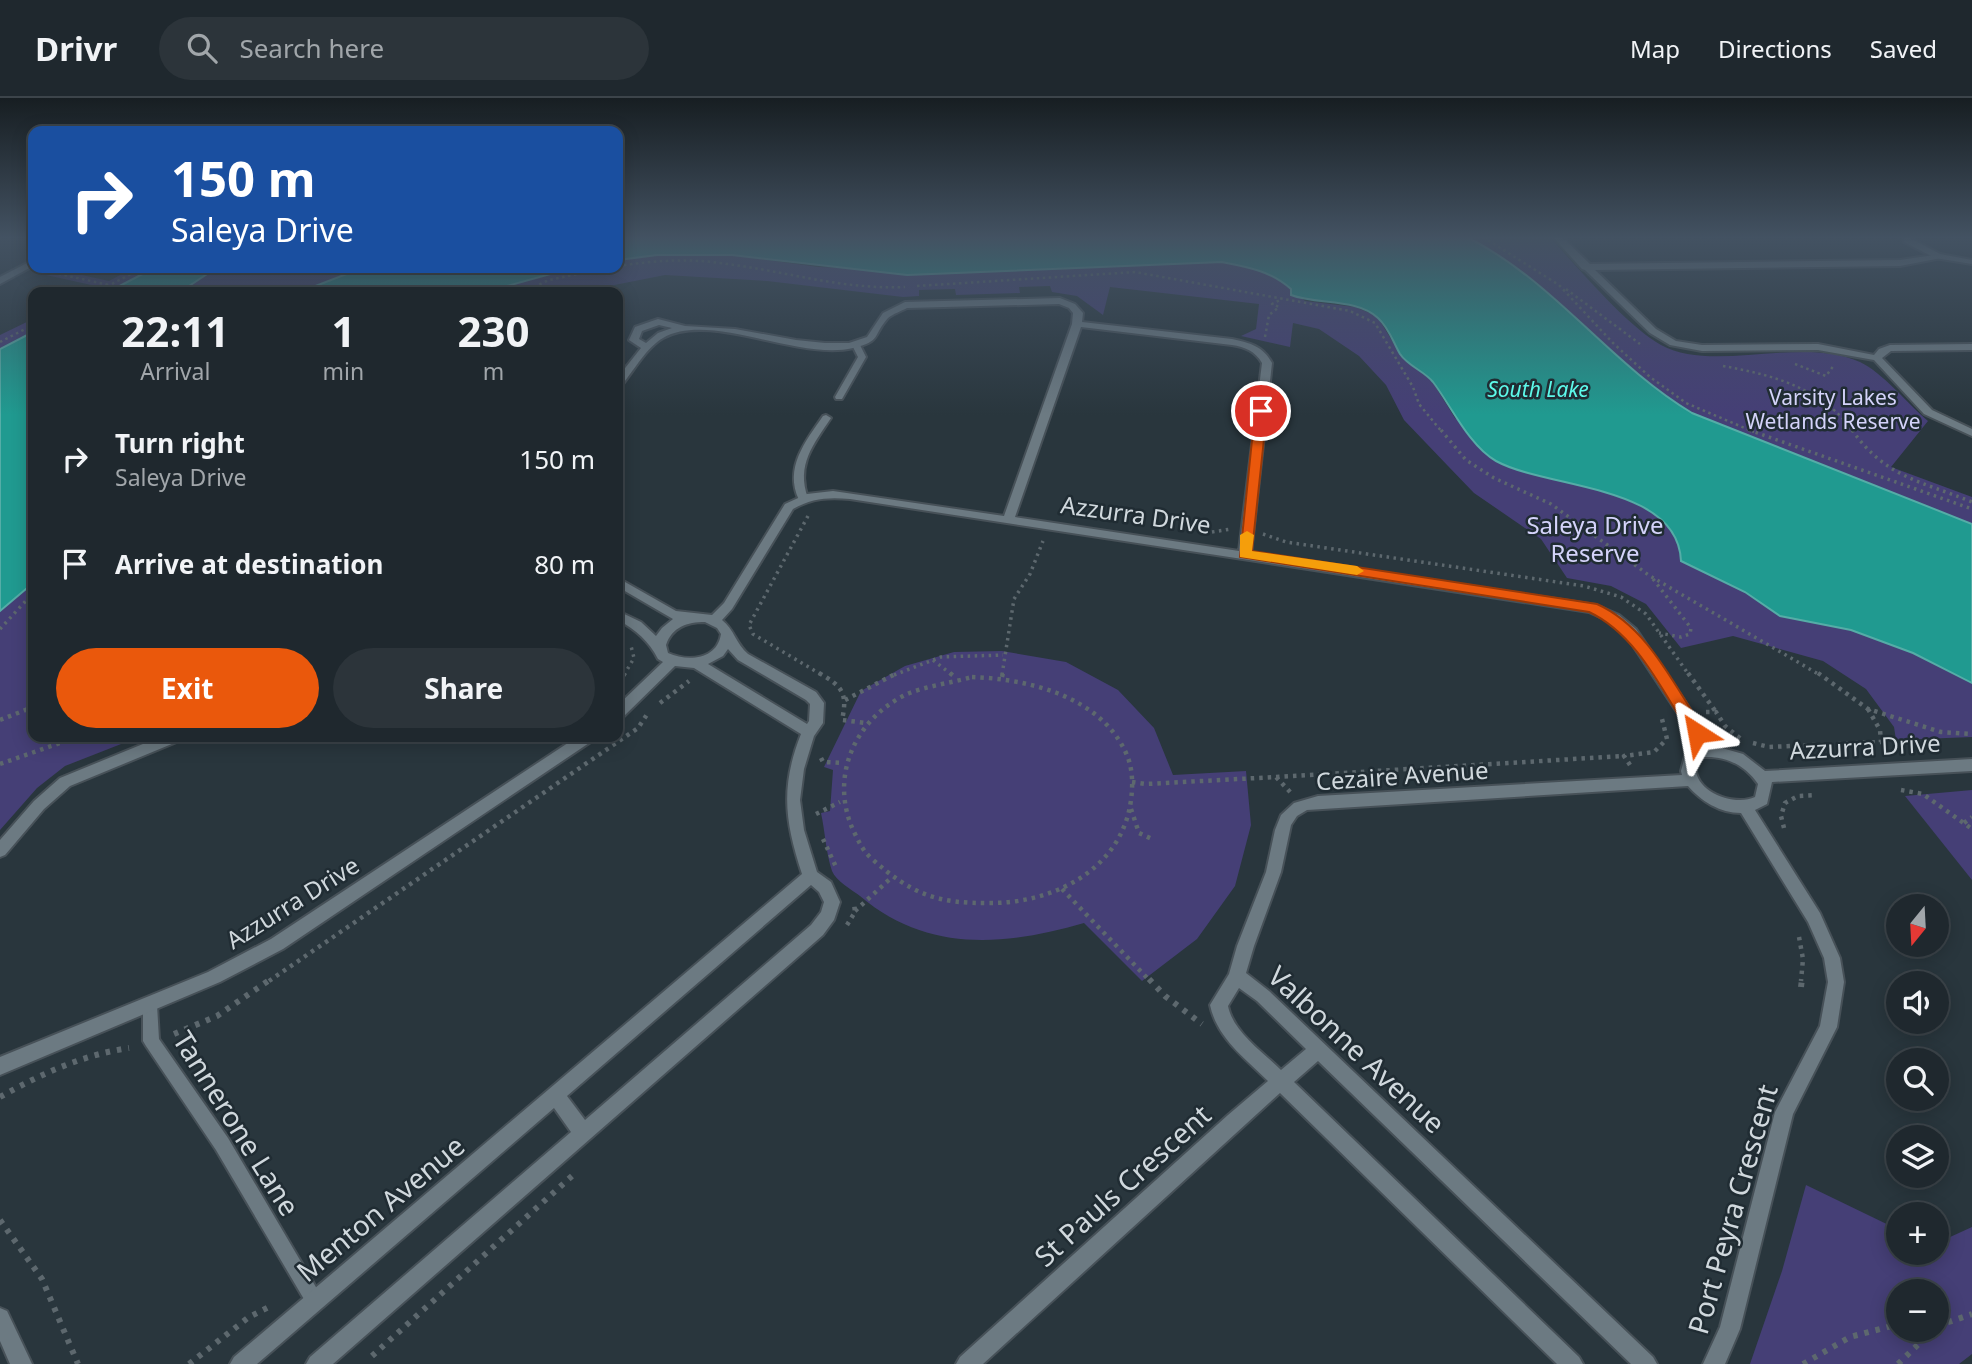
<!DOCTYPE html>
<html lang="en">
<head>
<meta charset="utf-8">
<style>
	:root { --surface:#1f282e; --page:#2c343a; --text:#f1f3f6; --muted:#a1a6aa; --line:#3c444a; --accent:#ea580c }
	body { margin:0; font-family:"Noto Sans",sans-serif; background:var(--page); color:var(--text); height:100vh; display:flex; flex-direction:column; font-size:26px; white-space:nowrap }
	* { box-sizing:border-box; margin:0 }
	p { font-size:23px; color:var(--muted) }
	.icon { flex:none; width:38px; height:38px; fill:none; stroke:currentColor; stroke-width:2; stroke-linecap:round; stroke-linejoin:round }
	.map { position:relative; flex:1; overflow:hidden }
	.side { position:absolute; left:28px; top:189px; width:595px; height:455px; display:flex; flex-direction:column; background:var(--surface); border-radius:14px; box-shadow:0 4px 18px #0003,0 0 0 2px var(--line) }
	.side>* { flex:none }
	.top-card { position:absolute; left:28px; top:28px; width:595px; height:147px; border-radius:14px; box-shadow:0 4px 18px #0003,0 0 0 2px var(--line); background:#1a4fa0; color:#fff; overflow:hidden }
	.needle { width:46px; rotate:198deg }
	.tools { position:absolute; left:1886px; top:796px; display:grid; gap:14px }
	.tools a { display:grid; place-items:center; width:63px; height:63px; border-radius:50%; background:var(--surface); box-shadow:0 4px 18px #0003,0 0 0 2px var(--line); font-size:35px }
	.pin { position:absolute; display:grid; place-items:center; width:60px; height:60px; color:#fff; margin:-30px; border:4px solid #fff; border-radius:50%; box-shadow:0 2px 7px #0007 }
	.me { position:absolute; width:77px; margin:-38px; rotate:326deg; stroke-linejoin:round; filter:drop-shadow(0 0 5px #0008) }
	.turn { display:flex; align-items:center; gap:24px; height:147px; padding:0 28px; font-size:32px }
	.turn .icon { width:91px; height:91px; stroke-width:2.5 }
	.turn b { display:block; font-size:49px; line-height:60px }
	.eta { display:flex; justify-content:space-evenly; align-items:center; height:119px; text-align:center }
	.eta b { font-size:42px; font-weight:700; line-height:49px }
	.primary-button { display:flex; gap:14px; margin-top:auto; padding:14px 28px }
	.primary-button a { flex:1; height:80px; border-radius:42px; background:var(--accent); color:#fff; font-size:28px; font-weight:700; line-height:80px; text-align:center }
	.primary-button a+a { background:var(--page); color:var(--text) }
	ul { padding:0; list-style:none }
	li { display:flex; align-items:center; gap:21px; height:105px; padding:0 28px }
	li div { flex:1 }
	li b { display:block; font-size:26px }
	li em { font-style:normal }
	header { display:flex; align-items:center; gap:42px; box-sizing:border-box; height:98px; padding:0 35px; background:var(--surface); border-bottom:2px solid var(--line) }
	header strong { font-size:33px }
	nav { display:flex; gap:38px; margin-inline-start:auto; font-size:24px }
	.search { width:490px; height:63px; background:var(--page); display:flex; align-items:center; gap:18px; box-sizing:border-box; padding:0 24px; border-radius:38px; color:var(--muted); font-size:26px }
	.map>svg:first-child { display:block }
</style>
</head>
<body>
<header>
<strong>Drivr</strong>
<div class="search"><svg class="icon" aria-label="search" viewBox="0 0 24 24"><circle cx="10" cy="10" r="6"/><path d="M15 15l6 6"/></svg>Search here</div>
<nav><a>Map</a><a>Directions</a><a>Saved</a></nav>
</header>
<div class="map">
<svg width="1972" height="1266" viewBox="0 0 1972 1266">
	<rect width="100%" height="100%" fill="#29363d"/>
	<g fill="#453f76" fill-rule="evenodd">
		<path d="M1467,139H1550C1576,168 1628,229 1661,247C1714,276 1802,237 1860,264C1882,274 1909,307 1928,323L1891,369L1972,399V426L1692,316C1610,266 1553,183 1467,139Z"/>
		<path d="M657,157H732L818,169L958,174L1222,164L1251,170L1277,179L1305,203L1355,209L1377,218L1402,259L1432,283L1455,320L1652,414C1671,430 1680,437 1681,463L1745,494L1780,518L1851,532L1913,555L1972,585V639L1896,642L1894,629L1866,591L1823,563L1733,538L1681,550L1646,506L1611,488L1567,480L1541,441L1474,395L1448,368L1404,322L1386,287L1359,258L1319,231L1293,225L1290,249L1241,238L1256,231L1259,206L1110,189L1103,217L1077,198L1052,194L1050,188L1019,189L1020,195L956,197L955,191L919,192V198L903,199L767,183L665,177L579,194H498L499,190L572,170H618V162Z"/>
		<polygon points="50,170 109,183 133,170 154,170 108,194 87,194 96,188 37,175"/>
		<polygon points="216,170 362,170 300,194 180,194"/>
		<polygon points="33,221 33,234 0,251 0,237"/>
		<polygon points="33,485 33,639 139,639 65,668 37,690 0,732 0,513"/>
		<path d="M1002,553L1066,564L1118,592L1154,630L1173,677L1246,673L1251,727L1235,788L1197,841L1142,883L1084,825C1005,848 927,855 860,798C852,792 836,783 832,773C826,756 825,733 821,715L830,713L833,672L824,669L861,593L905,568L954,554Z"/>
		<polygon points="1972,692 1972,782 1905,698"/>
		<path d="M1806,1087L1899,1132V1155H1937V1145L1972,1129V1256L1959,1266H1750L1782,1173ZM1899,1194H1937V1232H1899Z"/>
	</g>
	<g fill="#209a90" stroke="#55ada7" stroke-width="2">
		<path d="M618,139H1467C1554,183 1610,266 1692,315L1972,426V585L1913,555L1851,532L1780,518L1745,494L1681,463C1678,386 1547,391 1496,363C1469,348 1450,306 1433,284C1424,273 1408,268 1400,256C1393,244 1389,230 1378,220C1357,200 1317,207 1291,197V191C1271,173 1248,169 1222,164L907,177L732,157H657L618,162Z"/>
		<polygon points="154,170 216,170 180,194 108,194"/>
		<polygon points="362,170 572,170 507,188 498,194 300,194"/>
		<polygon points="33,234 33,485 0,513 0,251"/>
	</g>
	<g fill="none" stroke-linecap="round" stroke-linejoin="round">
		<g stroke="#475158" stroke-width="4">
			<g id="lane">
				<polygon points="1904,140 1910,140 1940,156 1972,162 1972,166 1935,160 1904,144"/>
				<polygon points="856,244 859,245 866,259 842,301 836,301 835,299 858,259 852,247"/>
				<path d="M826,317L831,320C813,347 796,367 808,400L803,403L799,402C784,370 805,344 823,318Z"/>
				<polygon points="150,900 155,902 157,907 159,941 228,1040 320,1196 323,1202 320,1208 314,1211 308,1208 216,1052 146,948 143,943 143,907 145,902"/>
			</g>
		</g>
		<g stroke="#475158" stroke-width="4">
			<g id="street">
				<polygon points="1553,139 1562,139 1590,166 1900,162 1941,156 1941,160 1900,168 1595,172 1656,231 1676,243 1702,247 1818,246 1874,257 1879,251 1890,247 1972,246 1972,252 1891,253 1882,260 1932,312 1972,331 1972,338 1924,316 1874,262 1818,252 1702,253 1670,247 1650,235 1585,172 1582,171"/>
				<polygon points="33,162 33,168 0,186 0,179"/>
				<path d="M1060,200L1075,206L1083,215L1082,224L1232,241C1250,245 1263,248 1272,265L1251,455L1596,507L1619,517L1636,531L1715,648L1743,656L1765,673L1972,661V673L1772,684L1767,706L1755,712L1820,815L1840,860L1844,884L1837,929L1793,1016L1740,1231L1725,1266H1703L1720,1229L1775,1014L1820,928L1828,884L1824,860L1808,824L1741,715C1720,715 1701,703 1688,688L1307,712L1297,718L1291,727L1281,774L1254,848L1246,875L1269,893L1653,1259L1657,1266H1631L1318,963L1294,984L1579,1259L1583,1266H1557L1280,995L983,1266H956L960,1259L1228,1017L1268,983C1245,960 1217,940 1210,907L1229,876L1237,848L1266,774L1275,732L1281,717L1294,705L1318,698L1682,677L1681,673L1685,658L1700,649L1626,537L1609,523L1589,514L850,401C829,399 812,400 793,411L732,511L722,522C734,531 736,546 748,556L816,594L824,605L823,625L814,638L804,671L800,702L804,732L817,774L831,784L840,804L834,822L823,837L333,1266H306L310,1259L571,1034L554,1010L257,1266H230L234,1259L802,776C785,724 780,689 801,636L694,570L675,568L623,619L618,620V607L663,564L658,561C649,543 636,532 618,522V513L641,524L656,538L662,530L673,521L618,489V480L676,513L712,517L724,505L785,406L807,396L833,393L1004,418L1072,226L1073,215L1069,210L1059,206L907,210C901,213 893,216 888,220C872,238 882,243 853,250C799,263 710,213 663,240C647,249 634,272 622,287L618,288V279L641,250L629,242L635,229L658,221L685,228L735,231L796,242L825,245H849L867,239L883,215L905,204ZM659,227L672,230L658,235L646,245L639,241L642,233ZM1081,229L1232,247C1245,249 1255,253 1262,265L1239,453L1015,419ZM705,524L717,530L721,536C717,562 688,564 668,555L666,547C672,529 687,524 705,524ZM728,551L738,562L806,602L810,606L809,623L807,626L708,566L723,558ZM1704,659C1726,658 1745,667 1758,686L1755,699C1734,709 1691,693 1696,665ZM811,787L819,794L824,804L821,814L811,827L585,1022L567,998ZM1239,890L1257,903L1306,951L1281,972C1263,954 1233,934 1228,908Z"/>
				<polygon points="160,639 181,639 179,643 70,688 44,711 5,757 0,759 0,742 34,703 60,680"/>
				<polygon points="577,639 594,639 592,643 283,851 220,884 0,977 0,959 208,874 271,841"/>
				<polygon points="0,1210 7,1213 32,1266 10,1266 0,1243"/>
			</g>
		</g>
		<g stroke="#5d686e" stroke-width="2.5" stroke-dasharray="2.5 3.5" stroke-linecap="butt">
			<polyline points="1483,139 1559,187 1613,245 1650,279 1686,305 1754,334"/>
			<path d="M618,168C652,163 685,160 719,165C782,172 841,192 905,189"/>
			<polyline points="41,172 109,187"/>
			<polyline points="917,188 1135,174 1350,213 1375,225 1413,289 1419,306 1442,334"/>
			<polyline points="1566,191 1640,246"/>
			<polyline points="96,194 143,170"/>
			<polyline points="523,194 549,182 607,170"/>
			<polyline points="1265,239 1269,217 1279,209 1272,206 1280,202"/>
			<polyline points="0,244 33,227"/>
			<polyline points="1795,266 1826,278 1834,267"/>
			<path d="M1723,268C1773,277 1822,290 1854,334"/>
		</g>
		<g stroke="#5d686e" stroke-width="3.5" stroke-dasharray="2.5 4.5" stroke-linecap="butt">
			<polyline points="1441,332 1466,362 1494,380 1551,406 1650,478 1820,577"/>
			<polyline points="1749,332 1972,411"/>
			<path d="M1852,332C1886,380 1921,383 1972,404"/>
			<polyline points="808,418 749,527 753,536 822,577"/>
			<polyline points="1212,434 1231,431"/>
			<polyline points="1263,436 1286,444 1584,488 1621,499 1646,516 1689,577"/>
			<polyline points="1653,481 1691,530 1690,536 1681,539 1659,535"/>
			<polyline points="0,531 33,495"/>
			<polyline points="933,562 952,577"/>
			<polyline points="624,577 634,560 631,548"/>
			<polyline points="894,577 941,559 1003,557"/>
			<polyline points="1002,577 1014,501 1030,476 1043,443"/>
		</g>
		<g stroke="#5d686e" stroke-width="4.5" stroke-dasharray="3.5 5" stroke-linecap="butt">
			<path d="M819,575C842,588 848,595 842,622L866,625"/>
			<polyline points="950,575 956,580"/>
			<polyline points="1688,575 1716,614"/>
			<polyline points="1818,575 1868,611 1941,634 1972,636"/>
			<polyline points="623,578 625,575"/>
			<path d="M972,579C1028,581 1100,598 1126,655C1133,670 1133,687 1131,702C1122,771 1054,805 991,805C937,806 911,796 871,760C863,753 859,744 854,734C829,681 853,623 905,597C925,588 951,585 972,579Z"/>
			<polyline points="1002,579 1003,575"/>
			<polyline points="845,602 897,575"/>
			<polyline points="660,605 689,583"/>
			<polyline points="1706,614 1716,614 1725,628 1741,641"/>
			<polyline points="0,622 33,609"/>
			<polyline points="1753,645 1769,649 1881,644 1880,632 1868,611"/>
			<polyline points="821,660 823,664 844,665"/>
			<polyline points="0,666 77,639"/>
			<polyline points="1630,667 1624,658 1654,654 1667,641 1661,617"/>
			<polyline points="1276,679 1624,658"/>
			<polyline points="1132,684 1146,686 1276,679 1291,695"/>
			<polyline points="1901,692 1923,696 1972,731"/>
			<polyline points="1131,711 1139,735 1152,741"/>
			<polyline points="816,716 840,704"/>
			<polyline points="1964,725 1972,719"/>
			<polyline points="1784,730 1781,718 1785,705 1798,698 1816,697"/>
			<polyline points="823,741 837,771"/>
			<polyline points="1062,791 1150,883"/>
			<polyline points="855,813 891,780"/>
			<polyline points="847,827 855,814 854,806"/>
			<polyline points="1799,839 1803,861 1801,883"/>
			<polyline points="269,883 638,630 648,615"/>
		</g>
		<g stroke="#5d686e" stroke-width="6" stroke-dasharray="4.5 7" stroke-linecap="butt">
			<polyline points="1149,881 1165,898 1202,926"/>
			<polyline points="1801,889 1802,881"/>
			<polyline points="174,936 217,918 271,881"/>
			<path d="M0,999C41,976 82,957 129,950"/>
			<polyline points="0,1122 42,1181 78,1266"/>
			<polyline points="1937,1228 1972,1216"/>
			<polyline points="372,1258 572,1078"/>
			<polyline points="189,1266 249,1219 269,1209"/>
			<polyline points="1803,1266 1850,1239 1899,1226"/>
			<polyline points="1898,1266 1933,1232"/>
		</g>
		<use href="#lane" fill="#6c7a82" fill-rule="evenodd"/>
		<use href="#street" fill="#6c7a82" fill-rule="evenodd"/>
	</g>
	<linearGradient id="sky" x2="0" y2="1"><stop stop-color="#171e22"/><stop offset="0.44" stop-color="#435262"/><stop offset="1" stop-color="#435262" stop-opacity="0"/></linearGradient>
	<rect width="1972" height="317" fill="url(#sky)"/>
	<path fill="#ea580c" stroke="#983908" stroke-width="2" d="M1261,309L1267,313L1252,453L1597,506C1648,529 1673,586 1703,630V639H1692C1663,595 1638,537 1589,514L1240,459L1255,313Z"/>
	<polygon fill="#f59e0b" points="1247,433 1254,437 1252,453 1357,468 1364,473 1357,477 1240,459 1240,437"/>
	<g text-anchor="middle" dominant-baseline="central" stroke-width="5" stroke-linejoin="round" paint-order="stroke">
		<g font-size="21" font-style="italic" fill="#5df9ea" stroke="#202c33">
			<text x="1538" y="291">South Lake</text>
		</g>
		<g font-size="21" fill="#d4d3fa" stroke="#202c33">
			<text x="1833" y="299">Varsity Lakes<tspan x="1833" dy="24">Wetlands Reserve</tspan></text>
		</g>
		<g font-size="24" fill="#d0d8dd" stroke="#202c33">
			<text transform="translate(1136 416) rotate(8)">Azzurra Drive</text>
			<text transform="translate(1865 648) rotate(-3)">Azzurra Drive</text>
			<text transform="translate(1402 677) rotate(-4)">Cezaire Avenue</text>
			<text transform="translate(292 804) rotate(-32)">Azzurra Drive</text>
		</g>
		<g font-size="24" fill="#d4d3fa" stroke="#202c33">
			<text x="1595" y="426">Saleya Drive<tspan x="1595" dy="28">Reserve</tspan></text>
		</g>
		<g font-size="28" fill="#d0d8dd" stroke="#202c33">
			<text transform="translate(1357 951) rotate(43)">Valbonne Avenue</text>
			<text transform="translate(237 1025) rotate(58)">Tannerone Lane</text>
			<text transform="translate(1122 1087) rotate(-42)">St Pauls Crescent</text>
			<text transform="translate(380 1110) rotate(-40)">Menton Avenue</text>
			<text transform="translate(1732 1111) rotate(-74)">Port Peyra Crescent</text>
		</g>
	</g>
</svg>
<div class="tools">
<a><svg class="needle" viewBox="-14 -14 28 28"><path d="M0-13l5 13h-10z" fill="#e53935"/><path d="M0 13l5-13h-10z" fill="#a1a6aa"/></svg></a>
<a><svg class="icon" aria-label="sound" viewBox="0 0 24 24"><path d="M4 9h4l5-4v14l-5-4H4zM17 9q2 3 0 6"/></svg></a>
<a><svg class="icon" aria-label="search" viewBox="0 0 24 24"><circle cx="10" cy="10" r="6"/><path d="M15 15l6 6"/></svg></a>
<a><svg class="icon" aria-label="layers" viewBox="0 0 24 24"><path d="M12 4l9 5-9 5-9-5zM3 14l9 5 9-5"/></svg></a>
<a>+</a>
<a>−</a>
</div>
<div class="pin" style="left:1261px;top:313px;background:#d93025"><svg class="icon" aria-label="arrive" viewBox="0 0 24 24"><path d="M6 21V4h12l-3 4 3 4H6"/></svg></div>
<svg class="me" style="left:1697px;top:635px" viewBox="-20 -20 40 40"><path d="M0-17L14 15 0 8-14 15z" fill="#ea580c" stroke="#fff" stroke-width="4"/></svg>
<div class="top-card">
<div class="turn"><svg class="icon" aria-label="right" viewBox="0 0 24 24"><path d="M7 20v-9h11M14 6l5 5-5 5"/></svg><div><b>150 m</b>Saleya Drive</div></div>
</div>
<section class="side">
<div class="eta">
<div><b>22:11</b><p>Arrival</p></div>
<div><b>1</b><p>min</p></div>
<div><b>230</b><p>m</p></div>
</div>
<ul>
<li><svg class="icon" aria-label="right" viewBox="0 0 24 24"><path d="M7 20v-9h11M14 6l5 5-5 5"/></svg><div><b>Turn right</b><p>Saleya Drive</p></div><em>150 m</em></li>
<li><svg class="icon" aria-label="arrive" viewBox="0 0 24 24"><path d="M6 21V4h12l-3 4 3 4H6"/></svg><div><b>Arrive at destination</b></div><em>80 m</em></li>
</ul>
<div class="primary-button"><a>Exit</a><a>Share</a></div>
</section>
</div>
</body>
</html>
